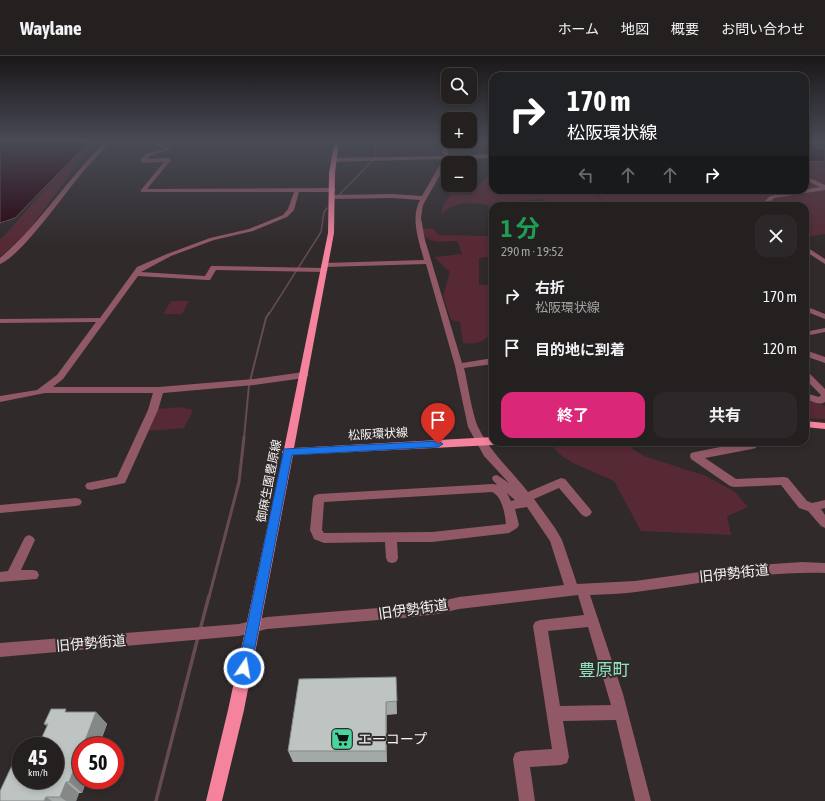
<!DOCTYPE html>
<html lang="ja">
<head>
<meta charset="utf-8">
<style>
	:root { --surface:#242020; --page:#2c2829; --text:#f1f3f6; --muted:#a3a3a5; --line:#413e3e; --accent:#db2777 }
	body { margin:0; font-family:"Asap Condensed","Noto Sans JP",sans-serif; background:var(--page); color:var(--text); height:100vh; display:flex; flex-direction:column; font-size:15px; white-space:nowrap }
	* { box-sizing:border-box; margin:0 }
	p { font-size:13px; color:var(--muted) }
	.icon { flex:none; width:22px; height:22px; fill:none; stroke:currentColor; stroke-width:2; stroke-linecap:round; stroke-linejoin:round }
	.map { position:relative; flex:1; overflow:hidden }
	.details { position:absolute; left:489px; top:146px; width:320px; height:244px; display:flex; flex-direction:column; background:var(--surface); border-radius:12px; box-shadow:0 2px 6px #0003,0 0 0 1px var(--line) }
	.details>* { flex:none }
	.banner { position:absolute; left:489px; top:16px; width:320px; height:122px; border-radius:12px; box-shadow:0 2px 6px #0003,0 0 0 1px var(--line); background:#202124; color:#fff; overflow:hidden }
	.tools { position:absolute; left:441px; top:12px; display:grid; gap:8px }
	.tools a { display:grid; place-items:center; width:36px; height:36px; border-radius:8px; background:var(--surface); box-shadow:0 2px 6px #0003,0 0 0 1px var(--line); font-size:20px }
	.speed { position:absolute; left:12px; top:681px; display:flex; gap:8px; font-size:20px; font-weight:700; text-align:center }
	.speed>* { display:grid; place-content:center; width:52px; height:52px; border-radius:50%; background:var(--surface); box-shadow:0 2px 6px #0003,0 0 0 1px var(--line); line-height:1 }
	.speed small { font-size:10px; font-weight:400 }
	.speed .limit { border:6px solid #d22; background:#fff; color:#111 }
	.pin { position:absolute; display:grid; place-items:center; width:34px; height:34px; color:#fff; margin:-41px -17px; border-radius:50% 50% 50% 0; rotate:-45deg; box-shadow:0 0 4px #0007 }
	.pin .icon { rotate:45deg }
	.me { position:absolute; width:44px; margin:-22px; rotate:12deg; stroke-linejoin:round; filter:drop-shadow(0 0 3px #0008) }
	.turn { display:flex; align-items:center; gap:14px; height:84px; padding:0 12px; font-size:18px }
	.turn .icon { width:52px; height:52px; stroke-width:2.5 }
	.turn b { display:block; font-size:28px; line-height:34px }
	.lanes { display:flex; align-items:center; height:38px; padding:0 12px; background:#0003; justify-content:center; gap:20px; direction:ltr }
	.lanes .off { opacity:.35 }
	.round { display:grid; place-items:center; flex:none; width:42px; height:42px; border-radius:12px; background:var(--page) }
	.headline { display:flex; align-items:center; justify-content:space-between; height:68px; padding:0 12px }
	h1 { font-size:24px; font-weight:700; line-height:30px; color:#1e9e55 }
	.cta { display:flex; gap:8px; margin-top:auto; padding:8px 12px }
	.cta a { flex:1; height:46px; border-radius:12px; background:var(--accent); color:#fff; font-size:16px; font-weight:700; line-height:46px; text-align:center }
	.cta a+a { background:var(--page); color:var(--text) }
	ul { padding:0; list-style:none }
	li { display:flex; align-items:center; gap:12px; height:52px; padding:0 12px }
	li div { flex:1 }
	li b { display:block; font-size:15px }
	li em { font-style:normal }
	header { display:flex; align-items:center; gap:24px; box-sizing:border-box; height:56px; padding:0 20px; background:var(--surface); border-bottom:1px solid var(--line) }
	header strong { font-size:19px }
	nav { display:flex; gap:22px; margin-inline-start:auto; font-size:14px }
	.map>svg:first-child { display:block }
</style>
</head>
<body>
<header>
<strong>Waylane</strong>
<nav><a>ホーム</a><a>地図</a><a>概要</a><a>お問い合わせ</a></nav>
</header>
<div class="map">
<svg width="825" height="745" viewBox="0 0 825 745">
	<rect width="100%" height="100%" fill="#302a2b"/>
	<g fill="#572934">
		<polygon points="92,85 102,85 81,103 28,175 0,201 0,183 7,177 54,123"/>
		<polygon points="805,85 825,93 825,178 805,181 805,150 609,150 592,134 805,134"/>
		<path d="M493,113V134H590L608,150H553L544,143L513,145L514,150H493V159L488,149C468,147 456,144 441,159L443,150L452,137L470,139Z"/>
		<path d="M433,172L438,179L487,180L493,190V200L479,202V229H493V275C484,286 476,289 463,287L460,266L451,264L443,240L450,216L434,201L462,198L457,185C439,185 430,190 420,173Z"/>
		<polygon points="171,245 189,245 182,258 163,258"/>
		<polygon points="805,343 825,350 825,363 805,362"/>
		<polygon points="180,351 193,354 184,372 148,375 157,353"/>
		<polygon points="563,386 649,386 631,392 644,400 706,420 735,436 748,451 727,460 731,479 641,475 614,425 575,408 563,401 553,391"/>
	</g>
	<g fill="#27030e" stroke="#664b53">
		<polygon points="0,85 90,85 15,162 0,167"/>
		<polygon points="805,86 825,94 825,105 805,106"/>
	</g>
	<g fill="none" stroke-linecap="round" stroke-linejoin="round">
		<g stroke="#664b53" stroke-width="1.5">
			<polyline points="338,140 376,101 374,85"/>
			<polyline points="269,258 321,176 324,156 327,152"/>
		</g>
		<polyline stroke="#664b53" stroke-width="2" points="244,382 249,329 266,262 269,257"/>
		<polyline stroke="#664b53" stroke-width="3" points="209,541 239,426 244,381"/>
		<g stroke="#664b53" stroke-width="3.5">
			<polyline points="200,574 209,540"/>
			<polyline points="156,745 198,581"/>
		</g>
		<g fill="#915965" fill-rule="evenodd">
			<path d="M106,85H111C102,96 91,106 82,117C66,136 20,201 0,208V202C40,168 68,122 106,85Z"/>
			<polygon points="120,85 155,86 172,93 150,100 147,103 168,102 171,104 147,133 333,132 336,134 333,136 299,136 294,154 287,161 253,175 214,184 171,200 143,215 141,216 205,220 211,210 214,210 324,212 328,214 324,216 216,214 210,224 207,224 138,220 63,323 53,331 159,331 254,323 304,316 309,319 304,322 254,329 163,337 158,354 125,427 91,434 87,433 85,430 87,427 117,421 148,354 153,337 45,337 0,346 0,340 37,334 57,319 96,266 0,267 0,263 100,262 137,211 167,198 210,182 249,173 283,159 288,153 294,136 141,136 141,134 164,106 143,107 140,105 146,98 165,93 154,88 124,87"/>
			<path d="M441,85H445L449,100L493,98V102L449,103L423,149L421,162L425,184L462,307L493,302V308L464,312C468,328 472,359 479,373C491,397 512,415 528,436L561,422L565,423L590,453L592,456L590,459L586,461L582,459L559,432L534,443L555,472L562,484L577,528L635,525L743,510L802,506L825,507V517C761,515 699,528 636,536C621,538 606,538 590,539L623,638L651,745H635L616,664L563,665L569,701L567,707L561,709L530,711L535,745H519L513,703L515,697L521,695L552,693L533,570L535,566L540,564L584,559L578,539L459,553L437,558L403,562L267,573L239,580L0,601V587L239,568L267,561L403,550L437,546L459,541L564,529L550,485L527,451L515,453L519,469L517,472L509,477L432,486H397L398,502L396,506L392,507L388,506L386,502L385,486L324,487L314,483L310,474L313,442L315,439L319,438L493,428L497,429L492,423L493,420L497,419L509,427L484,400L468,371L455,310L426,208L325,211L321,209L325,207L424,204C419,185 410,162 420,144L392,142L332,143L329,141L332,139L392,138L422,140L443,103L333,106L330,104L333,102L444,100ZM492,436C502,440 505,458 506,468L432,476L324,477L322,474L324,446ZM507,437L515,444L511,445ZM588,571L611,649L560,650L548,575Z"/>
			<polygon points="805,120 825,129 825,134 774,142 770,146 770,150 764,150 764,146 770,140 820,131 805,124"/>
			<polygon points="805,190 825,203 825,208 805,195"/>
			<polygon points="805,250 825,258 825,263 805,255"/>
			<polygon points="825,272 825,276 805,280 805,276"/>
			<polygon points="805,294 825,301 825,307 805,300"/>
			<path d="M805,315L808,316L825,333V346C819,350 812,345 805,343V337L819,341L821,339L805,323Z"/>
			<polygon points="745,386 755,386 757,389 756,392 752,393 705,402 736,423 784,421 788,422 807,445 812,447 825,444 825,452 821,453 825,459 825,472 821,470 808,455 799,452 781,429 734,431 730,430 691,403 690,400 691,397 695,396"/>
			<polygon points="76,442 80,443 82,446 80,449 76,450 0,457 0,449"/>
			<polygon points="29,479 33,481 35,484 21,514 33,514 37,515 39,519 37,523 0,526 0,516 8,515 25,481"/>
		</g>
		<g fill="#f5839d" fill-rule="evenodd">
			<polygon points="335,85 339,85 335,117 334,177 294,392 493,381 493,386 498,386 493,389 293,399 244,654 222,745 206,745 228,654 283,398 282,396 284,393 328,177 329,117"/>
			<polygon points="805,365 825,367 825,373 805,371"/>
		</g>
	</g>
	<g fill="#a3a9a6">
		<polygon points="396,621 397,658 387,659 387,706 293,706 288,695"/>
		<polygon points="69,656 96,656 107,668 82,737 79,737 76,745 0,745 38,690 47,670 44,668"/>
	</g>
	<g fill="#848987">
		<polygon points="386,646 387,659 387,706 386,695"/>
		<polygon points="96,656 107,668 99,690 83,690"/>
		<polygon points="81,696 81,724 87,724 82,737 69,726"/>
		<polygon points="66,726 79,737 76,745 66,745 60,741"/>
		<polygon points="46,741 52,745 44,745"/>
	</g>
	<g fill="#bdc4c1" stroke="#848987" fill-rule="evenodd">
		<polygon points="396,621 397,645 386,646 386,695 288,695 299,623"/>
		<path d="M51,653H66L65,656H96L83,690H81V696L69,726H66L60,741H46L44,745H0V735L21,690H38L48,668H44ZM21,690H55V724H21Z"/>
	</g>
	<linearGradient id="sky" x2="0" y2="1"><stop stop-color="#1a1718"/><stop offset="0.45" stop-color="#484a55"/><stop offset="1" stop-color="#484a55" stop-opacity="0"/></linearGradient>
	<rect width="825" height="189" fill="url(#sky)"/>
	<polygon fill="#1a73e8" stroke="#114b97" points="438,385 443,388 438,391 292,399 251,612 249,617 244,619 239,617 238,612 284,393"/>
	<defs>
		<g id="supermarket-square" transform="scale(1.15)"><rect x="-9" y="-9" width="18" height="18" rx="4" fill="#48d49d" stroke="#302a2b"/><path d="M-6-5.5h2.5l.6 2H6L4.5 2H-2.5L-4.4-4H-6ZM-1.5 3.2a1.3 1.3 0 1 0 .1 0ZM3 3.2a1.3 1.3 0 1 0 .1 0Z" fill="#111"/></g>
	</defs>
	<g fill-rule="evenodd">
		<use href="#supermarket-square" x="342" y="683"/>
	</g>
	<g text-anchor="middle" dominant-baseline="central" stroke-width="4" stroke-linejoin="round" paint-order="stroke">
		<g font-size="12" fill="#f8f4f4" stroke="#302a2b">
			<text transform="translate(378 378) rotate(-3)">松阪環状線</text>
			<text transform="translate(269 425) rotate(-79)">御麻生園豊原線</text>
		</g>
		<g font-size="14" fill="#f8f4f4" stroke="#302a2b">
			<text transform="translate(734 517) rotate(-6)">旧伊勢街道</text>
			<text transform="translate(413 553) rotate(-8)">旧伊勢街道</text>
			<text transform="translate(91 587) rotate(-5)">旧伊勢街道</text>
		</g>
		<g font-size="14" fill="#f8f4f4" stroke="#302a2b" text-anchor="start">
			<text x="358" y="683">エーコープ</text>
		</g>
		<g font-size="17" fill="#90e4bd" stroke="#302a2b">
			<text x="604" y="614">豊原町</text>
		</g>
	</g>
</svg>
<div class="tools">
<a><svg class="icon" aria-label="search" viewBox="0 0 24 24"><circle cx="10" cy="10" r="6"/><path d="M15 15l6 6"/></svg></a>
<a>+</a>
<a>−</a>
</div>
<div class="speed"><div>45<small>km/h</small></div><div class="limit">50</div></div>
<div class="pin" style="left:438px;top:388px;background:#d93025"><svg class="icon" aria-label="arrive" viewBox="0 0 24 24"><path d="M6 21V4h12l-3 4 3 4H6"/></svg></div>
<svg class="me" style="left:244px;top:612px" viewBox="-20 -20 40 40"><circle r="17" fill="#1a73e8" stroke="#fff" stroke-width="3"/><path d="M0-11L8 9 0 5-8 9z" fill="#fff"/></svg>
<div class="banner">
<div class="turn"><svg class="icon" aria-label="right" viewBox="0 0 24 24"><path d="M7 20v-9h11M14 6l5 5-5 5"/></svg><div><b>170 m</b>松阪環状線</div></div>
<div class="lanes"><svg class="icon off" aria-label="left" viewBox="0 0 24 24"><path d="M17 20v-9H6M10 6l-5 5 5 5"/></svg><svg class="icon off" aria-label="ahead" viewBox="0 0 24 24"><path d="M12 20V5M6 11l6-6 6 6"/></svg><svg class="icon off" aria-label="ahead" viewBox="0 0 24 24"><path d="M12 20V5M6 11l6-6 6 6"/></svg><svg class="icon" aria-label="right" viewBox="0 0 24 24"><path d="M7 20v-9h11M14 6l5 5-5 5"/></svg></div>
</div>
<section class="details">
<div class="headline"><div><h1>1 分</h1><p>290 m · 19:52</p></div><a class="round"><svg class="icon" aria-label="close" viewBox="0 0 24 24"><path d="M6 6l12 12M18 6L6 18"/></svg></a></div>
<ul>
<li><svg class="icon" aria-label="right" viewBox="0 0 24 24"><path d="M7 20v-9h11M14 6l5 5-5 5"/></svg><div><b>右折</b><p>松阪環状線</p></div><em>170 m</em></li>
<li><svg class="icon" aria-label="arrive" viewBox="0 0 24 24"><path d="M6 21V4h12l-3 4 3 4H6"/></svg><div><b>目的地に到着</b></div><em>120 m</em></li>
</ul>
<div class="cta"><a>終了</a><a>共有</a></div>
</section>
</div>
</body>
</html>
